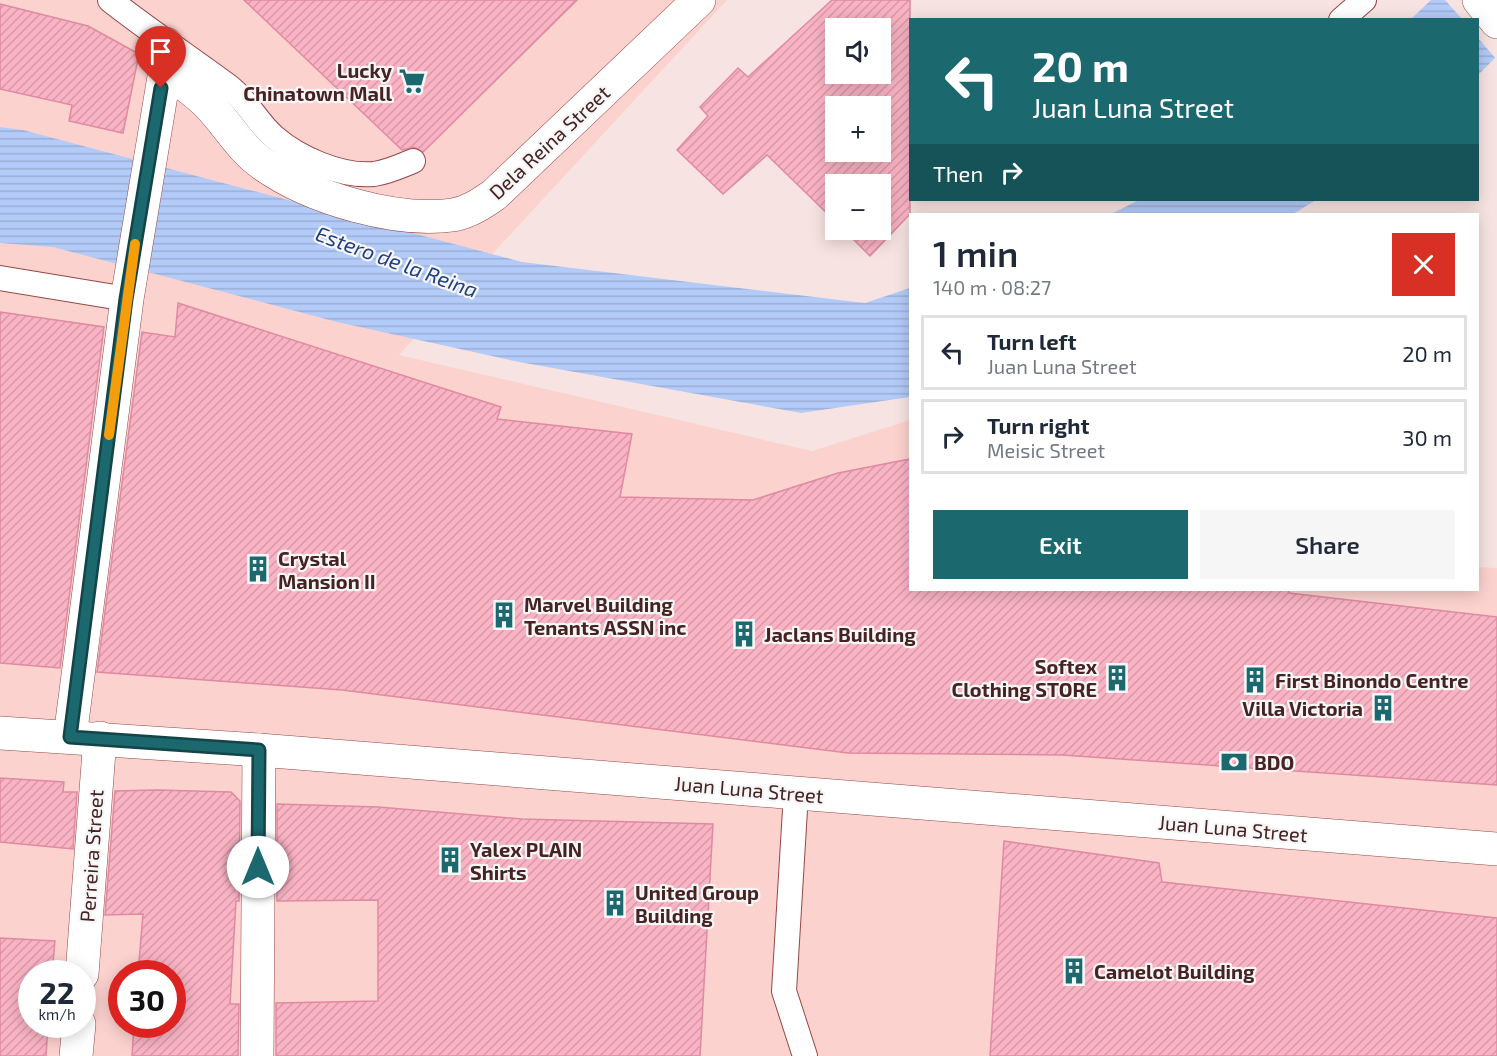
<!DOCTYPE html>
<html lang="en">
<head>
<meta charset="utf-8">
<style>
	:root { --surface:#fff; --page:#f6f6f7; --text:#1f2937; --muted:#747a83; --line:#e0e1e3; --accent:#1b686e }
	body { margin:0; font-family:"Exo 2",sans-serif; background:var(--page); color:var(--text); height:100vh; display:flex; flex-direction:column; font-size:22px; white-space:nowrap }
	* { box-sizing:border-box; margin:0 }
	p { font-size:20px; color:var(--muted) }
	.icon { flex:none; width:33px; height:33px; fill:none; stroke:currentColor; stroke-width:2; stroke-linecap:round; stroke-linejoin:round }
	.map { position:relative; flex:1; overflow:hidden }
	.panel { position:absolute; left:909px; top:213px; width:570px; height:378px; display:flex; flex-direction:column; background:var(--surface); border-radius:0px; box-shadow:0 3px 15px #0003 }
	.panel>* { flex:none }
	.top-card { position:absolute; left:909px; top:18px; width:570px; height:183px; border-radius:0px; box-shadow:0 3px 15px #0003; background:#1b686e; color:#fff; overflow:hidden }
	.controls { position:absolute; left:825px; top:18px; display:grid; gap:12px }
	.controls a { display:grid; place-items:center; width:66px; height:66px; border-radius:0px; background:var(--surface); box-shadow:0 3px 15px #0003; font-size:30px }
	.speed { position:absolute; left:18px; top:960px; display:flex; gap:12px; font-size:30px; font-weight:700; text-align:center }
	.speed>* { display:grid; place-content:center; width:78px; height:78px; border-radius:50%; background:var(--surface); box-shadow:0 3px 15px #0003; line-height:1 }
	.speed small { font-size:15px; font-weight:400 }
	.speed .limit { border:9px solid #d22; background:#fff; color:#111 }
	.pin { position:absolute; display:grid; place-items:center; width:51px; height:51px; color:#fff; margin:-62px -26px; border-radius:50% 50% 50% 0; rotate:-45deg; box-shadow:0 0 6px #0007 }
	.pin .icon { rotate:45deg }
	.me { position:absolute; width:66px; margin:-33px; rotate:0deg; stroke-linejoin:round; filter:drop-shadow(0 0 4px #0008) }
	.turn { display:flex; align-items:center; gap:21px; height:126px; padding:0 24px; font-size:27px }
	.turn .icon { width:78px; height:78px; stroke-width:2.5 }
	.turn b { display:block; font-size:42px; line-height:51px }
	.then { display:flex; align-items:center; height:57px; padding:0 24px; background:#0003; gap:12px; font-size:22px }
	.round { display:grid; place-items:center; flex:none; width:63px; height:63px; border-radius:0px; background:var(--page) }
	.summary { display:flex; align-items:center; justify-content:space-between; height:102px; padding:0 24px }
	h1 { font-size:36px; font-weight:600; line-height:45px }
	.cta { display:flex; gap:12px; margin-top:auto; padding:12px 24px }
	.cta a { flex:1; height:69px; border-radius:0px; background:var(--accent); color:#fff; font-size:24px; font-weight:600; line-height:69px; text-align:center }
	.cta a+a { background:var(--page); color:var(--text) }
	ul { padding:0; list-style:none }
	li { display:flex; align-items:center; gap:18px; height:75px; margin:0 12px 9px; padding:0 12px; border:3px solid var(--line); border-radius:0px }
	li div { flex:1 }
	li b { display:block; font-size:22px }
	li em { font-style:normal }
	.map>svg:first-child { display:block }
</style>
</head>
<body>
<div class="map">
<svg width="1497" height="1056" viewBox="0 0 1497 1056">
	<defs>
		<pattern id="water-rules" width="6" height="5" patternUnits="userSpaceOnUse" patternTransform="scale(1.5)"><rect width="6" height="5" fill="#b3cbf8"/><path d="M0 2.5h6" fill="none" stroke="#9baed4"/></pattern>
		<pattern id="building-hatch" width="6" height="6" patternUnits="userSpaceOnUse" patternTransform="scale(1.5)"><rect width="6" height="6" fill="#fab3c4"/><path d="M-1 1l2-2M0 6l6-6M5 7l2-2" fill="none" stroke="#d89aa8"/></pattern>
	</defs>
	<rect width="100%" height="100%" fill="#f7e4e2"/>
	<path fill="#fcd2cf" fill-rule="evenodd" d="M0,0H727L399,355L812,451L910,420V590H1478V567L1497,568V1056H0ZM32,974H82V1024H32ZM122,974H172V1024H122Z"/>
	<g fill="url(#water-rules)">
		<polygon points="1431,0 1497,0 1497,56 1478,75 1478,20 1410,20"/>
		<polygon points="0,127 23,130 522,262 865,303 910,288 910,397 801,413 514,361 337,322 53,247 0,243"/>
		<polygon points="1139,200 1316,200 1293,214 1111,214"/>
	</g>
	<polygon fill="#f7e4e2" points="1445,0 1497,0 1497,60 1478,38 1478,20 1462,19"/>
	<g fill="url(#building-hatch)" stroke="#e08aa1" stroke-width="1.5" fill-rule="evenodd">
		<polygon points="244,0 577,0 423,152 414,147 402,150"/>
		<path d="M832,0H910V214L870,256L844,230H880V184H836V222L767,155L723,194L677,150L708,116L700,107L738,68L748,77ZM836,28H880V74H836ZM836,106H880V152H836Z"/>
		<polygon points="0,4 88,26 139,54 123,133 69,121 72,105 0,89"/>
		<polygon points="178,303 501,407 497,419 632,434 620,497 753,500 838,473 910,459 910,590 1289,590 1289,593 1497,617 1497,785 1062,755 848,753 342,690 97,672 142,332 175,337"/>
		<polygon points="0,312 104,327 60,668 0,663"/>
		<polygon points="0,778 64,782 63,792 77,792 73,849 0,842"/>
		<polygon points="157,790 231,792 240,801 239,901 236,901 230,1004 239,1004 238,1056 132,1056 134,1024 172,1024 172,974 138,974 143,914 105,915 115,791"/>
		<polygon points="277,804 378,807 522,819 713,824 700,1056 276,1056 276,1003 378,1001 378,900 277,901"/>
		<polygon points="1004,841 1159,863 1162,882 1497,918 1497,1056 990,1056"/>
		<polygon points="0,938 55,941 52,974 32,974 32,1024 48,1024 46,1056 0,1056"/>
	</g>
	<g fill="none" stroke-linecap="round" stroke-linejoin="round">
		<g stroke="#964745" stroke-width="26">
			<g id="service">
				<path d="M110,0C148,30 189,57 228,86C247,100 256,121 274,137C298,158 341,177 374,174C388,172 401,166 413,161"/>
				<polyline points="1341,20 1364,0"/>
				<polyline points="0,278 127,299"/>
				<polyline points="796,793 784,991 805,1056"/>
			</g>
		</g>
		<g stroke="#964745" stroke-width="34">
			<g id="minor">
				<path d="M165,71C179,80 193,90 205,101C226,121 240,149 264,165C311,198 396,223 453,215C469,212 481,204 494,195L699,0"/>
				<polyline points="0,733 259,750 1497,849"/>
				<polyline points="70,737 127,299 165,71 166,44"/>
				<polyline points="82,974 100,738"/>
				<polyline points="76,1056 79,1024"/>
				<polyline points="257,1056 259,750"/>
			</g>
		</g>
		<g stroke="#964745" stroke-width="34">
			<polyline id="secondary" points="1479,0 1497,22"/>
		</g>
		<use href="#service" stroke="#fff" stroke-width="24"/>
		<use href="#minor" stroke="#fff" stroke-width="33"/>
		<use href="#secondary" stroke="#fff" stroke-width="33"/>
	</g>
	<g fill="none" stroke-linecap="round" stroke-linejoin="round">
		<g stroke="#124448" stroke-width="15">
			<polyline id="route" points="161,88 126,299 70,737 259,750 258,867"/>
		</g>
		<use href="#route" stroke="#1b686e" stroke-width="10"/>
		<polyline stroke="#f59e0b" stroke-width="10" points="109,435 135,244"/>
	</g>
	<defs>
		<g id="supermarket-bare" transform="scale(2.07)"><path d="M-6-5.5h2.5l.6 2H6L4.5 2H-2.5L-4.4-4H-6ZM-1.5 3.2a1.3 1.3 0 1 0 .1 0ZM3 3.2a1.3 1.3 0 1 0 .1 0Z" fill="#1b686e" stroke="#f6f6f6" stroke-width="2.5" paint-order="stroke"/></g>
		<g id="building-bare" transform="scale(2.07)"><path d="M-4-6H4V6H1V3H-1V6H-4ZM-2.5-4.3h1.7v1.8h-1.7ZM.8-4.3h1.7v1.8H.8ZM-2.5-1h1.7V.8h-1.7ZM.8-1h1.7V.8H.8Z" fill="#1b686e" stroke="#f6f6f6" stroke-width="2.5" paint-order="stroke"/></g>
		<g id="bank-bare" transform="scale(2.07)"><path d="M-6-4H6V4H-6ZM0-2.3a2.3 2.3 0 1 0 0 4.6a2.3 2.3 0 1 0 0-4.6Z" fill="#1b686e" stroke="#f6f6f6" stroke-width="2.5" paint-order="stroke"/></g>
	</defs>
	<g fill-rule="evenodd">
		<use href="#supermarket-bare" x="412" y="81"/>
		<use href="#building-bare" x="258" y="569"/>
		<use href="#building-bare" x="504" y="615"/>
		<use href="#building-bare" x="744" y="634"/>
		<use href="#building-bare" x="1117" y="678"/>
		<use href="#building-bare" x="1255" y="680"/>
		<use href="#building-bare" x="1383" y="708"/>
		<use href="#bank-bare" x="1234" y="762"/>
		<use href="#building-bare" x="450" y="860"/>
		<use href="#building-bare" x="615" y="903"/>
		<use href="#building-bare" x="1074" y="971"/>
	</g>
	<g text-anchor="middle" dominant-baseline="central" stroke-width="4.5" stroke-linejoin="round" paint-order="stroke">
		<g font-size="20" font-weight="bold" fill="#462322" stroke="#f6f6f6" text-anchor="start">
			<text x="392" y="70" text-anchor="end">Lucky<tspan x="392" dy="23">Chinatown Mall</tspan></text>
			<text x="278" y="558">Crystal<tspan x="278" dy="23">Mansion II</tspan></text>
			<text x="524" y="604">Marvel Building<tspan x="524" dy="23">Tenants ASSN inc</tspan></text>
			<text x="764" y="634">Jaclans Building</text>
			<text x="1097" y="666" text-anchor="end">Softex<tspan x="1097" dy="23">Clothing STORE</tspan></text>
			<text x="1275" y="680">First Binondo Centre</text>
			<text x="1363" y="708" text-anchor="end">Villa Victoria</text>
			<text x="1254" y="762">BDO</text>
			<text x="470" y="849">Yalex PLAIN<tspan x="470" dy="23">Shirts</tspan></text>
			<text x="635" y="892">United Group<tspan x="635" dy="23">Building</tspan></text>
			<text x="1094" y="971">Camelot Building</text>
		</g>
		<g font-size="20" fill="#462322" stroke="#f6f6f6">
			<text transform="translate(549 142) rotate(-43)">Dela Reina Street</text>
			<text transform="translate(749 789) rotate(5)">Juan Luna Street</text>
			<text transform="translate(1233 828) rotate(5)">Juan Luna Street</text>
			<text transform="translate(91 856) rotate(-86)">Perreira Street</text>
		</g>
		<g font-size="21" font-style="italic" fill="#214081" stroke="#f6f6f6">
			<text transform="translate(397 261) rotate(20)">Estero de la Reina</text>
		</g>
	</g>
</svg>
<div class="controls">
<a><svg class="icon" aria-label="sound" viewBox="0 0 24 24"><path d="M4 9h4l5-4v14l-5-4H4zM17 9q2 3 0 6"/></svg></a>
<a>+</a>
<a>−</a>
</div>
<div class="speed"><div>22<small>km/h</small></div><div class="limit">30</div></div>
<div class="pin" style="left:161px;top:88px;background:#d93025"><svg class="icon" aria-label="arrive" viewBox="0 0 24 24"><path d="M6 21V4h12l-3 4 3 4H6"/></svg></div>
<svg class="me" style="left:258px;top:867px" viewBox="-20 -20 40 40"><circle r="19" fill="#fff"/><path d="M0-13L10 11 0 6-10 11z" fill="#1b686e"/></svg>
<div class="top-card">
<div class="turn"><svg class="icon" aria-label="left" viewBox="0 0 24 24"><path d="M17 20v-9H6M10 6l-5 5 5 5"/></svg><div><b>20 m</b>Juan Luna Street</div></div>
<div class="then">Then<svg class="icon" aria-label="right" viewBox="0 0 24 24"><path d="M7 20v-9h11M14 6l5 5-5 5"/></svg></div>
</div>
<section class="panel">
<div class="summary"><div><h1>1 min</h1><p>140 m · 08:27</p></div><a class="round" style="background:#d93025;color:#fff"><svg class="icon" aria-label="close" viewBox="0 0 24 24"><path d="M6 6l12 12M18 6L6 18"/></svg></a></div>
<ul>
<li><svg class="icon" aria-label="left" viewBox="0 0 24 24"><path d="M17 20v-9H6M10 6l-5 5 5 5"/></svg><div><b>Turn left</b><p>Juan Luna Street</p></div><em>20 m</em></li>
<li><svg class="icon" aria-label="right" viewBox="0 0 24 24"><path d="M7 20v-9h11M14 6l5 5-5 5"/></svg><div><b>Turn right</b><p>Meisic Street</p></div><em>30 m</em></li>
</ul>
<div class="cta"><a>Exit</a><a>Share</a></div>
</section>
</div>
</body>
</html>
